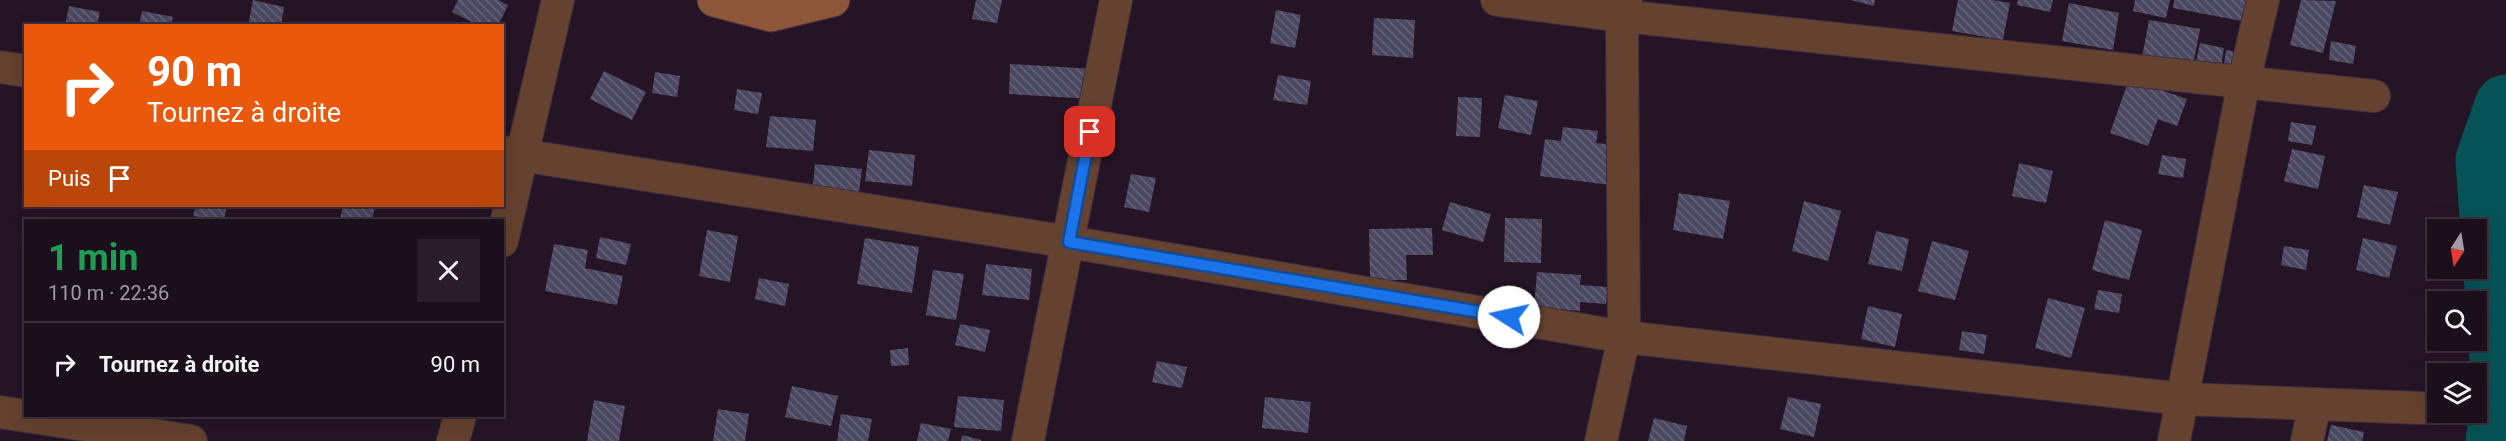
<!DOCTYPE html>
<html lang="fr">
<head>
<meta charset="utf-8">
<style>
	:root { --surface:#1c0f1c; --page:#291d29; --text:#f1f3f6; --muted:#a09ca3; --line:#3a2f3b }
	body { margin:0; font-family:Roboto,sans-serif; background:var(--page); color:var(--text); height:100vh; display:flex; flex-direction:column; font-size:22px; white-space:nowrap }
	* { box-sizing:border-box; margin:0 }
	p { font-size:20px; color:var(--muted) }
	.icon { flex:none; width:33px; height:33px; fill:none; stroke:currentColor; stroke-width:2; stroke-linecap:round; stroke-linejoin:round }
	.map { position:relative; flex:1; overflow:hidden }
	.drawer { position:absolute; left:24px; top:219px; width:480px; height:198px; display:flex; flex-direction:column; background:var(--surface); border-radius:0px; box-shadow:0 6px 24px #0002,0 0 0 2px var(--line) }
	.drawer>* { flex:none }
	.hud { position:absolute; left:24px; top:24px; width:480px; height:183px; border-radius:0px; box-shadow:0 6px 24px #0002,0 0 0 2px var(--line); background:#ea580c; color:#fff; overflow:hidden }
	.needle { width:39px; rotate:192deg }
	.controls { position:absolute; left:2427px; top:219px; display:grid; gap:12px }
	.controls a { display:grid; place-items:center; width:60px; height:60px; border-radius:0px; background:var(--surface); box-shadow:0 6px 24px #0002,0 0 0 2px var(--line); font-size:30px }
	.pin { position:absolute; display:grid; place-items:center; width:51px; height:51px; color:#fff; margin:-26px; border-radius:12px; box-shadow:0 3px 9px #0006 }
	.me { position:absolute; width:66px; margin:-33px; rotate:280deg; stroke-linejoin:round; filter:drop-shadow(0 0 4px #0008) }
	.turn { display:flex; align-items:center; gap:21px; height:126px; padding:0 24px; font-size:27px }
	.turn .icon { width:78px; height:78px; stroke-width:2.5 }
	.turn b { display:block; font-size:42px; line-height:51px }
	.then { display:flex; align-items:center; height:57px; padding:0 24px; background:#0003; gap:12px; font-size:22px }
	.round { display:grid; place-items:center; flex:none; width:63px; height:63px; border-radius:0px; background:var(--page) }
	.head { display:flex; align-items:center; justify-content:space-between; height:102px; padding:0 24px }
	h1 { font-size:36px; font-weight:700; line-height:45px; color:#1e9e55 }
	ul { padding:0; list-style:none }
	li { display:flex; align-items:center; gap:18px; height:84px; padding:0 24px; border-top:2px solid var(--line) }
	li div { flex:1 }
	li b { display:block; font-size:22px }
	li em { font-style:normal }
	.map>svg:first-child { display:block }
</style>
</head>
<body>
<div class="map">
<svg width="2506" height="441" viewBox="0 0 2506 441">
	<defs>
		<pattern id="building-back-hatch" width="6" height="6" patternUnits="userSpaceOnUse" patternTransform="scale(1.5)"><rect width="6" height="6" fill="#4b4861"/><path d="M-1 5l2 2M0 0l6 6M5-1l2 2" fill="none" stroke="#666378"/></pattern>
	</defs>
	<rect width="100%" height="100%" fill="#251425"/>
	<g fill="none" stroke-linecap="round" stroke-linejoin="round">
		<polyline stroke="#055357" stroke-width="63" points="2497,441 2504,401 2487,160 2506,106"/>
	</g>
	<g fill="url(#building-back-hatch)">
		<polygon points="253,0 284,7 281,26 248,26"/>
		<polygon points="458,0 498,0 508,5 498,26 480,26 452,12"/>
		<polygon points="976,0 1002,0 997,23 972,19"/>
		<polygon points="1851,0 1875,0 1874,6"/>
		<polygon points="1958,0 1993,0 2010,3 2003,40 1952,31"/>
		<polygon points="2018,0 2053,0 2050,12 2017,5"/>
		<polygon points="2135,0 2170,0 2166,18 2133,11"/>
		<polygon points="2174,0 2246,0 2242,21 2173,8"/>
		<polygon points="2301,0 2336,1 2323,53 2290,45"/>
		<polygon points="2069,3 2119,13 2113,50 2062,41"/>
		<polygon points="69,6 100,12 97,26 65,26"/>
		<polygon points="1276,10 1301,15 1295,48 1270,43"/>
		<polygon points="142,11 173,17 171,26 139,26"/>
		<polygon points="1374,18 1415,20 1413,58 1372,55"/>
		<polygon points="2149,20 2200,29 2193,66 2142,57"/>
		<polygon points="2331,41 2356,46 2353,64 2329,60"/>
		<polygon points="2200,43 2224,48 2221,67 2196,62"/>
		<polygon points="2226,50 2250,55 2247,73 2223,69"/>
		<polygon points="1010,64 1094,69 1093,99 1009,94"/>
		<polygon points="604,71 646,92 632,120 590,99"/>
		<polygon points="655,72 680,76 677,97 652,93"/>
		<polygon points="1278,75 1311,81 1307,105 1273,100"/>
		<polygon points="2129,79 2187,99 2177,126 2158,119 2148,146 2110,133"/>
		<polygon points="737,89 762,93 758,114 734,110"/>
		<polygon points="1505,95 1538,101 1531,135 1498,128"/>
		<polygon points="1458,97 1482,98 1480,137 1456,136"/>
		<polygon points="770,116 816,120 813,151 766,147"/>
		<polygon points="2291,122 2316,126 2312,145 2288,141"/>
		<polygon points="1563,127 1598,131 1596,143 1615,145 1610,185 1540,176 1545,139 1561,141"/>
		<polygon points="2292,149 2325,156 2318,189 2284,181"/>
		<polygon points="869,150 915,155 912,186 865,181"/>
		<polygon points="2162,155 2186,159 2183,178 2158,174"/>
		<polygon points="2019,163 2053,171 2046,203 2012,196"/>
		<polygon points="815,164 862,169 858,200 812,195"/>
		<polygon points="1131,174 1156,178 1149,212 1124,207"/>
		<polygon points="2364,185 2398,192 2390,225 2357,217"/>
		<polygon points="1679,193 1730,201 1723,239 1673,230"/>
		<polygon points="1804,201 1841,211 1828,261 1792,251"/>
		<polygon points="1450,202 1491,214 1483,242 1442,230"/>
		<polygon points="196,206 227,206 224,220 193,216"/>
		<polygon points="343,206 375,206 372,220 340,220"/>
		<polygon points="133,207 133,206 148,206 147,209"/>
		<polygon points="1505,218 1542,219 1541,263 1504,262"/>
		<polygon points="2105,220 2142,230 2129,280 2092,270"/>
		<polygon points="1432,228 1433,255 1406,255 1407,280 1370,280 1369,229"/>
		<polygon points="707,230 738,236 730,282 699,276"/>
		<polygon points="1876,231 1909,239 1902,271 1868,264"/>
		<polygon points="600,237 631,244 626,265 596,258"/>
		<polygon points="865,238 919,247 912,293 857,284"/>
		<polygon points="2363,238 2397,246 2389,278 2356,270"/>
		<polygon points="1932,241 1969,251 1955,300 1918,291"/>
		<polygon points="554,244 588,250 585,268 623,276 617,305 545,291"/>
		<polygon points="2284,246 2309,250 2306,270 2281,265"/>
		<polygon points="986,264 1032,269 1029,300 982,295"/>
		<polygon points="933,270 964,274 956,320 926,315"/>
		<polygon points="1537,272 1581,275 1580,285 1608,287 1606,304 1580,302 1580,311 1534,307"/>
		<polygon points="759,278 789,284 785,306 755,299"/>
		<polygon points="2098,290 2122,294 2119,313 2094,309"/>
		<polygon points="2048,298 2085,308 2071,358 2035,348"/>
		<polygon points="1868,306 1902,314 1895,347 1861,339"/>
		<polygon points="960,324 990,330 985,352 955,345"/>
		<polygon points="1962,331 1987,335 1984,354 1959,350"/>
		<polygon points="908,348 909,365 891,366 890,350"/>
		<polygon points="1157,361 1187,367 1182,388 1152,382"/>
		<polygon points="792,386 838,396 831,426 785,417"/>
		<polygon points="958,396 1004,400 1001,431 954,427"/>
		<polygon points="1265,397 1311,402 1308,433 1262,428"/>
		<polygon points="1788,397 1821,404 1814,437 1780,429"/>
		<polygon points="594,400 625,406 619,441 587,441"/>
		<polygon points="718,409 749,414 745,441 713,441"/>
		<polygon points="841,414 872,419 868,441 837,441"/>
		<polygon points="1654,418 1687,426 1684,441 1648,441"/>
		<polygon points="921,423 951,429 948,441 917,441"/>
		<polygon points="2331,425 2364,432 2362,441 2327,441"/>
		<polygon points="962,435 981,440 981,441 961,441"/>
	</g>
	<g fill="none" stroke-linecap="round" stroke-linejoin="round">
		<g stroke="#3e2e3e" stroke-width="34">
			<g id="street">
				<polyline points="1497,0 1622,16 2374,96"/>
				<polyline points="0,67 26,71"/>
				<polyline points="502,152 1069,242 1624,337 2183,399 2421,408"/>
				<polyline points="502,241 558,0"/>
				<polyline points="0,412 191,441"/>
				<polyline points="453,441 460,416"/>
				<polyline points="1028,441 1116,0"/>
				<polyline points="1601,441 1624,337 1622,16 1626,0"/>
				<polyline points="2174,441 2244,81 2263,0"/>
				<polyline points="2307,441 2315,404"/>
			</g>
		</g>
		<g stroke="#3e2e3e" stroke-width="35">
			<polyline id="secondary" points="714,0 771,15 833,0"/>
		</g>
		<use href="#street" stroke="#65412f" stroke-width="32"/>
		<use href="#secondary" stroke="#8e5638" stroke-width="33"/>
	</g>
	<g fill="none" stroke-linecap="round" stroke-linejoin="round">
		<g stroke="#114b97" stroke-width="15">
			<polyline id="route" points="1090,132 1069,242 1509,317"/>
		</g>
		<use href="#route" stroke="#1a73e8" stroke-width="10"/>
	</g>
</svg>
<div class="controls">
<a><svg class="needle" viewBox="-14 -14 28 28"><path d="M0-13l5 13h-10z" fill="#e53935"/><path d="M0 13l5-13h-10z" fill="#a09ca3"/></svg></a>
<a><svg class="icon" aria-label="search" viewBox="0 0 24 24"><circle cx="10" cy="10" r="6"/><path d="M15 15l6 6"/></svg></a>
<a><svg class="icon" aria-label="layers" viewBox="0 0 24 24"><path d="M12 4l9 5-9 5-9-5zM3 14l9 5 9-5"/></svg></a>
</div>
<div class="pin" style="left:1090px;top:132px;background:#d93025"><svg class="icon" aria-label="arrive" viewBox="0 0 24 24"><path d="M6 21V4h12l-3 4 3 4H6"/></svg></div>
<svg class="me" style="left:1509px;top:317px" viewBox="-20 -20 40 40"><circle r="19" fill="#fff"/><path d="M0-13L10 11 0 6-10 11z" fill="#1a73e8"/></svg>
<div class="hud">
<div class="turn"><svg class="icon" aria-label="right" viewBox="0 0 24 24"><path d="M7 20v-9h11M14 6l5 5-5 5"/></svg><div><b>90 m</b>Tournez à droite</div></div>
<div class="then">Puis<svg class="icon" aria-label="arrive" viewBox="0 0 24 24"><path d="M6 21V4h12l-3 4 3 4H6"/></svg></div>
</div>
<section class="drawer">
<div class="head"><div><h1>1 min</h1><p>110 m · 22:36</p></div><a class="round"><svg class="icon" aria-label="close" viewBox="0 0 24 24"><path d="M6 6l12 12M18 6L6 18"/></svg></a></div>
<ul>
<li><svg class="icon" aria-label="right" viewBox="0 0 24 24"><path d="M7 20v-9h11M14 6l5 5-5 5"/></svg><div><b>Tournez à droite</b></div><em>90 m</em></li>
</ul>
</section>
</div>
</body>
</html>
